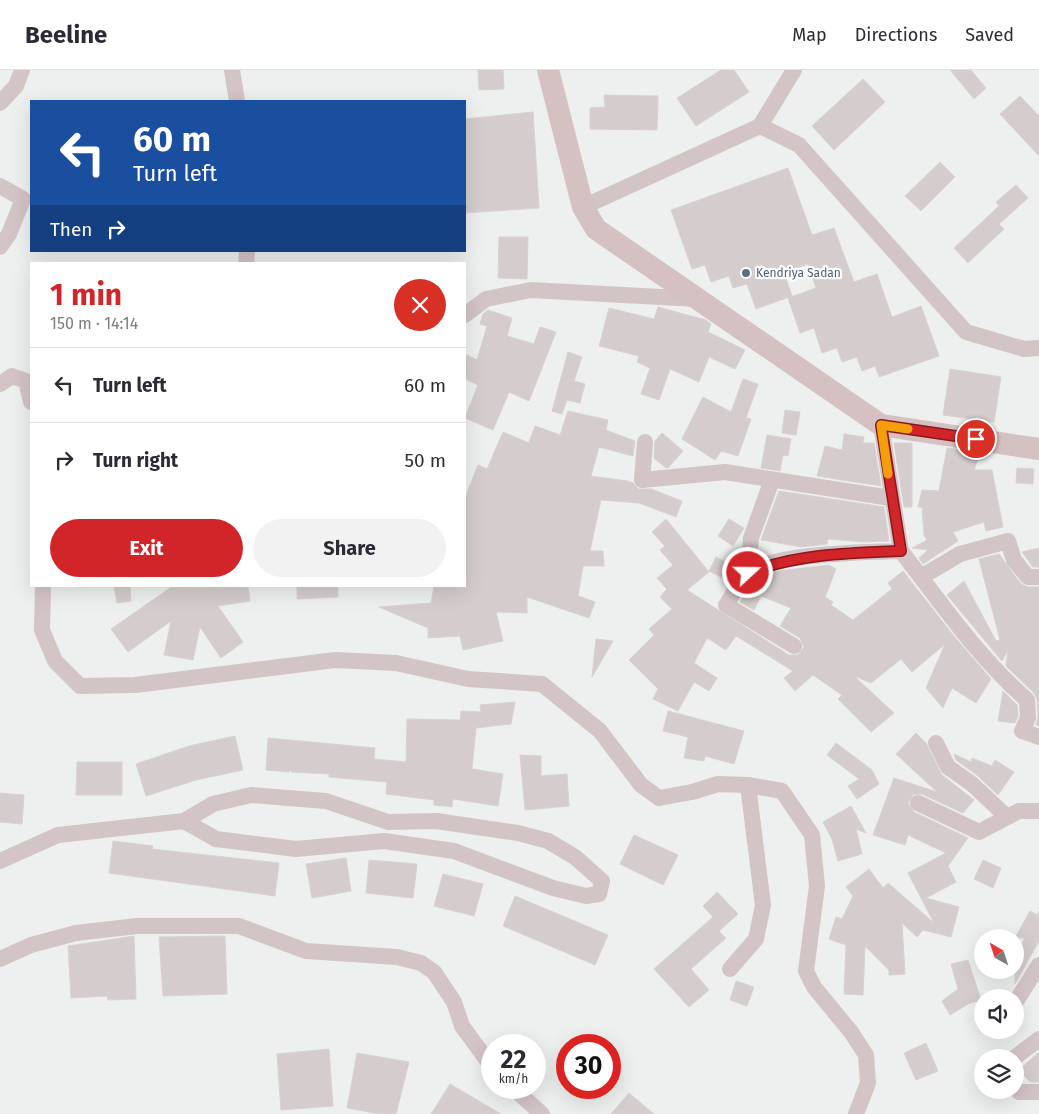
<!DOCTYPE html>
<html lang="en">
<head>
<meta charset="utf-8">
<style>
	:root { --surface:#fff; --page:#f2f2f3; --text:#2b2b33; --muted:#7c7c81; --line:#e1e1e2; --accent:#d2252a }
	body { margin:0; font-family:"Fira Sans",sans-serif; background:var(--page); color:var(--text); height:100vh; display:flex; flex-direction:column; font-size:19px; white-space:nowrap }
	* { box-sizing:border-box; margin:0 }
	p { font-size:16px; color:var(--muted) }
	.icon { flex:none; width:28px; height:28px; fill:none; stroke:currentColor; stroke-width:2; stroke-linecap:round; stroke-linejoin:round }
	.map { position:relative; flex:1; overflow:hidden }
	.details { position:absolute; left:30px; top:192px; width:436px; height:325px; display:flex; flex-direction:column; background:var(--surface); border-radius:0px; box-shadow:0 5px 20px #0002 }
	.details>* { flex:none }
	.guide { position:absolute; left:30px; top:30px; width:436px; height:152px; border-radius:0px; box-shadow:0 5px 20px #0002; background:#1a4fa0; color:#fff; overflow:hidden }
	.needle { width:32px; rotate:321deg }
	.fabs { position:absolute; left:974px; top:859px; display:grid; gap:10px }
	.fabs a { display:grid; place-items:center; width:50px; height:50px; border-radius:50%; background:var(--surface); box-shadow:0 5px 20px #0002; font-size:25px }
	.speed { position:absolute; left:481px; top:964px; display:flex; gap:10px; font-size:25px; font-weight:700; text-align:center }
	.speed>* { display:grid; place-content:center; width:65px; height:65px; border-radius:50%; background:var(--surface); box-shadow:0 5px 20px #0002; line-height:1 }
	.speed small { font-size:12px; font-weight:400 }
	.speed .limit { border:8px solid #d22; background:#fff; color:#111 }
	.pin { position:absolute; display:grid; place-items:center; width:42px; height:42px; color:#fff; margin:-21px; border:2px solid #fff; border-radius:50%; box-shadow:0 1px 5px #0007 }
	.me { position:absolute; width:55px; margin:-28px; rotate:69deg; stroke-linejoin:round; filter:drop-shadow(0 0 4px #0008) }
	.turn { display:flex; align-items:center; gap:18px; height:105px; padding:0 20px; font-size:22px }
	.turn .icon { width:65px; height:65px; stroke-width:2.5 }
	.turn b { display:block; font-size:35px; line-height:42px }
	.then { display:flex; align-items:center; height:48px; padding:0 20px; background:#0003; gap:10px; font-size:19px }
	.round { display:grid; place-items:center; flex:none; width:52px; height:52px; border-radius:26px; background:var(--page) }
	.headline { display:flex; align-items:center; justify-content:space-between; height:85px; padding:0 20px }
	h1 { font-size:30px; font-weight:700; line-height:38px; color:var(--accent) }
	.button { display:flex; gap:10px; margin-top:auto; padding:10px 20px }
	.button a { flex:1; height:58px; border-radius:30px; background:var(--accent); color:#fff; font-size:20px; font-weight:700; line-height:58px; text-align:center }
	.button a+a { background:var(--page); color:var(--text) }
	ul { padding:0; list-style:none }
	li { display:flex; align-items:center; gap:15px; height:75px; padding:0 20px; border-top:1px solid var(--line) }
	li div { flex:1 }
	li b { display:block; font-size:19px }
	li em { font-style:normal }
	header { display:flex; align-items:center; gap:30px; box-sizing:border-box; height:70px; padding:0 25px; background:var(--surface); border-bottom:1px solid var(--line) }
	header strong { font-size:24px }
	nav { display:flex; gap:28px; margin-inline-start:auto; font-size:18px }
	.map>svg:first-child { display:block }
</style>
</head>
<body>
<header>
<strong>Beeline</strong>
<nav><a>Map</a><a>Directions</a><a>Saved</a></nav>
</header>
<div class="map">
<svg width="1039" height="1044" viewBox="0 0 1039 1044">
	<rect width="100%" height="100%" fill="#edf0ee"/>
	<g fill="#d5cdcd" stroke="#d8d2d1">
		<polygon points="478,0 503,0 504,19 479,20"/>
		<polygon points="721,0 734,0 749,22 696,56 677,28"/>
		<polygon points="950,0 971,0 986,18 974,29"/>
		<polygon points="863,9 885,32 834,80 812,56"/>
		<polygon points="604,25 658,26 657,60 590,59 590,38 605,37"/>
		<polygon points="1020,26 1039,46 1039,86 1000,44"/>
		<polygon points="533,42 539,138 465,143 465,49"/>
		<polygon points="940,92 955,107 921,141 905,126"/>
		<polygon points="788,98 812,165 834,158 854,212 877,204 892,247 921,236 939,286 879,307 875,296 862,301 857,287 842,292 837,278 822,283 814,258 800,263 788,228 816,218 808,194 784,203 792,226 756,239 747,214 733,218 729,206 711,212 705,195 692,199 671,140"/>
		<polygon points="1016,115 1028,128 999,154 1004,159 968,193 954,178 999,136 996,132"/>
		<polygon points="499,167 528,167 527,209 498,208"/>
		<polygon points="658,237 706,250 711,254 708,262 745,280 735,299 709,287 699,312 670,299 659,330 641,324 650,298 637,292 639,286 599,276 609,238 654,249"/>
		<polygon points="488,240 512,248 507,266 534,274 540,257 556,262 529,331 509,322 493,360 465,348 478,315 465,309 465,284 477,290 487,256 480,254 483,244"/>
		<polygon points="568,282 582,287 574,311 585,314 580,333 567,330 562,344 552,341"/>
		<polygon points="950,299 1001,307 994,352 943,345"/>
		<polygon points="743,309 758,314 746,348 751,349 738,386 721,381 715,390 682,369 703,327 731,342"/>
		<polygon points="785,340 800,342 796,365 782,363"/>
		<polygon points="568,341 608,350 606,360 635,371 633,386 599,377 591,406 627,411 633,413 638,419 651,419 682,431 676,447 639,433 601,430 590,481 603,481 604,496 583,496 578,526 595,532 589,548 527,527 527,543 496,542 503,571 463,580 460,566 428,568 428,558 379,537 431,533 434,516 465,516 465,428 478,395 487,399 503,362 529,373 535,356 560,365"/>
		<polygon points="662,363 683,381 669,397 666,398 654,388 655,371"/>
		<polygon points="844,364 864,367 863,373 874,373 881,416 817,406 825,376 842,380"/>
		<polygon points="767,365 791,369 788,386 783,385 780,401 761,398"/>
		<polygon points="894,373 912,373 912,437 904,437"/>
		<polygon points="947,378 980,383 974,400 992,400 1003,457 986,461 984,452 953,462 958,471 923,494 919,488 928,480 912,478 927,470 924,465 922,437 918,437 922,420 939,421"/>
		<polygon points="1017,398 1034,399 1033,414 1016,413"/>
		<polygon points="779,421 884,437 889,471 864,472 828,469 827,474 801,477 761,470"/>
		<polygon points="666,449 709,502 687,520 789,585 798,585 804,577 800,568 780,556 791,538 761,526 754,540 740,532 753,512 758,509 766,513 768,504 778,501 829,495 836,499 825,527 833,532 831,535 853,550 892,519 888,513 903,501 953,565 991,609 976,633 952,618 943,638 926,618 945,574 912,602 901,589 871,613 854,606 894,643 871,662 838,629 842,625 813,605 795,621 784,608 793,601 736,566 726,580 707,568 694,593 717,608 709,621 694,612 678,641 653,629 658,619 629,590 654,565 649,559 672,539 660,527 667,519 657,508 673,495 660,480 665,476 652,462"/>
		<polygon points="729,449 744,458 733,476 718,466"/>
		<polygon points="1039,478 1039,497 1033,497 1022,482"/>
		<polygon points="999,484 1021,514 1028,517 1039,517 1039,656 1036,655 1038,647 1037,629 1034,623 1006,596 1008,580 1002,591 947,525 964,511 996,571 1000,570 979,489"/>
		<polygon points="716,487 738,498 729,511 709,501"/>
		<polygon points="114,516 130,516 131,531 117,533"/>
		<polygon points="173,516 248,516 250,531 218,536 243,572 221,588 200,557 193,590 164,585 171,551 128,582 111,559"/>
		<polygon points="297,516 338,516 338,527 297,529"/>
		<polygon points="596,569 613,571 592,607"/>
		<polygon points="1003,621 1017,635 1018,646 1015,653 998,651"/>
		<polygon points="515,632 511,654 476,658 472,699 503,704 498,736 453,729 452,737 434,735 434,730 386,724 387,712 329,707 329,704 291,702 291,699 289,702 266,700 268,668 375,678 374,689 406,692 407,649 460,650 461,641 481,642 480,635"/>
		<polygon points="668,641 744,661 734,694 705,686 704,691 684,688 688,667 663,661"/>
		<polygon points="916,663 926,673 942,705 974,730 963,743 922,724 913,725 908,733 914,742 968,768 948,796 956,812 926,828 959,837 951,867 923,860 917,867 902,853 905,904 889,905 889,900 865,876 863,925 844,924 846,875 829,869 836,847 842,849 853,826 846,817 869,799 883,818 888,813 934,853 908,803 946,783 908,765 905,775 873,765 894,708 937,722 896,684"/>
		<polygon points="235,666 243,700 196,710 146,726 136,694 189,676"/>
		<polygon points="836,673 872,700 879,714 857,729 848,716 859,709 827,685"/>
		<polygon points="954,684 971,692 972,688 992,696 995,690 1014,702 998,725 978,706 956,690"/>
		<polygon points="520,685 541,686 541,706 567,704 569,736 525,740"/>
		<polygon points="77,692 122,692 122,725 76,725"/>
		<polygon points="0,723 24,725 22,754 0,752"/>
		<polygon points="851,736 866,763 856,759 862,784 838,791 832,769 823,752"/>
		<polygon points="634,765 678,785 663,815 620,794"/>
		<polygon points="113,771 153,776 152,779 279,793 275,826 109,803"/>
		<polygon points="346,788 351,821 312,828 306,794"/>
		<polygon points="369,790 417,794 413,828 366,823"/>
		<polygon points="983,790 1001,798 993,818 974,809"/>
		<polygon points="443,804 483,814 474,846 434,836"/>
		<polygon points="717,822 738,844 719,861 726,868 691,899 709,920 689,937 654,899 713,847 703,836"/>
		<polygon points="515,826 608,865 595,895 503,856"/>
		<polygon points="1030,841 1037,845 1039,841 1039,871 1015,914 1015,885 1025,868 1015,868"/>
		<polygon points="134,866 136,929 108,930 107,926 71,928 68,876"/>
		<polygon points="225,866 227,924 163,926 159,867"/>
		<polygon points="968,890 981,930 968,934 950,945 942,931 958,919 951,894"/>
		<polygon points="736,911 754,917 747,936 730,930"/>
		<polygon points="926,973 938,1001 916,1010 904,983"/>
		<polygon points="329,979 333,1036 281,1040 277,984"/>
		<polygon points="1039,982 1039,1012 1030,1012 1019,1000"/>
		<polygon points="357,983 409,992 396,1044 380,1044 347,1038"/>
		<polygon points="450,1014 501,1044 431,1044"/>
		<polygon points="629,1023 654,1044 611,1044"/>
	</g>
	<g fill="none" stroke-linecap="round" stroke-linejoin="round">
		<g stroke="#d3c4c6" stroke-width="16">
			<polyline points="232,0 237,31"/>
			<polyline points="0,33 16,16 22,0"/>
			<polyline points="760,56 794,0"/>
			<polyline points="0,116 23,129 9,164 0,177"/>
			<polyline points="583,137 760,56 799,75 966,262 1024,279 1039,278"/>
			<polyline points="246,194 247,181"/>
			<polyline points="465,245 486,229 531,220 697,229"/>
			<polyline points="0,314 12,306 26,311 31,332"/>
			<polyline points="645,372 642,410 725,402 891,428"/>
			<path d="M901,481C941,533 978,587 1027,630L1028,648L1022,661L1039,667"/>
			<polyline points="748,503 751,468 772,410"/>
			<polyline points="921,507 960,484 1008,471 1014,490 1028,507 1039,507"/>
			<polyline points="43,516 42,560 55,591 80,616 135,615 335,590 396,593 468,609 542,614 600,661 641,715 659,728 692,722 718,714 748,715 782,721 812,765 817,816 806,901 814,917 851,962 866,985 868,1013 856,1044"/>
			<path d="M794,576L726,535C732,526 739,512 747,504C768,483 870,482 901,481L881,355"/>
			<polyline points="936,673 948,697 972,714 1006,746"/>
			<polyline points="918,733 979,762 1019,741 1039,741"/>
			<polyline points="0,791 58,765 184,751 213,734 251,725 326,731 388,752 436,751 518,763 548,771 575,787 602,811 599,824 586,826 553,818 454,781 384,771 296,779 216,769 184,751"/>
			<polyline points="0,889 31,875 76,863 137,856 239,856 306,881 397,887 421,893 434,902 454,932 462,956 492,997"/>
			<polyline points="730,899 756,869 763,835 748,715"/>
			<polyline points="1015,933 1039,895"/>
			<polyline points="1014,988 1039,969"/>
			<polyline points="1015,1017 1019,1022 1039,1022"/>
			<polyline points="513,1018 542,1044"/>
		</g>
		<polyline stroke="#d5c1c2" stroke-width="22" points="548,0 583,137 596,159 881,355 1039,379"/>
	</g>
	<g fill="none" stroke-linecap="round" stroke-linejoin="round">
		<g stroke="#88181b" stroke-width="12">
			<path id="route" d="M748,503C797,484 848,483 901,481L881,355L976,369"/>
		</g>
		<use href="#route" stroke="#d2252a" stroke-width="9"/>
		<polyline stroke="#f59e0b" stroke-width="9" points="888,404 881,355 908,359"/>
	</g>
	<circle fill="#5c6f8a" stroke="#fff" stroke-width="2" cx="746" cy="203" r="5"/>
	<g text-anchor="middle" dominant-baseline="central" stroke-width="4.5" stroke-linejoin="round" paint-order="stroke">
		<g font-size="12" fill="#4e5e75" stroke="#fff" text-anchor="start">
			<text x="756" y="203">Kendriya Sadan</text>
		</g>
	</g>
</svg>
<div class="fabs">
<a><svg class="needle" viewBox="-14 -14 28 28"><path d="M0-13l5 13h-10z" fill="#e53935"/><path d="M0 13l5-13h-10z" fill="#7c7c81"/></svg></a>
<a><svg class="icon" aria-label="sound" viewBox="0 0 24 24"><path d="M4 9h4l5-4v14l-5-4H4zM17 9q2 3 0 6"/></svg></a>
<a><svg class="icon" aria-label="layers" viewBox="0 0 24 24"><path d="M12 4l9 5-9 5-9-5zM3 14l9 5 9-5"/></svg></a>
</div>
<div class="speed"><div>22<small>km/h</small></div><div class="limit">30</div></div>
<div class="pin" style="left:976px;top:369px;background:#d93025"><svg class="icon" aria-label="arrive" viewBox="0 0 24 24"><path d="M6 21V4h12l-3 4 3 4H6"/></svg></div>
<svg class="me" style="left:748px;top:503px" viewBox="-20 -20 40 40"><circle r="17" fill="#d2252a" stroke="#fff" stroke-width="3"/><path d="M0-11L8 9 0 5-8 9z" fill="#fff"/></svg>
<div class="guide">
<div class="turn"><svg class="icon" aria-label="left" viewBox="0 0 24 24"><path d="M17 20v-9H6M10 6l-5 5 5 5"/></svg><div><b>60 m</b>Turn left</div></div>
<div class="then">Then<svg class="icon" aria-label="right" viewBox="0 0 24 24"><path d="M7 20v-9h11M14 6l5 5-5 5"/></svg></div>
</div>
<section class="details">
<div class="headline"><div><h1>1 min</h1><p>150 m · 14:14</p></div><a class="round" style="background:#d93025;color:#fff"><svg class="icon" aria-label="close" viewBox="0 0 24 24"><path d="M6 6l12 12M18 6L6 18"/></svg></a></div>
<ul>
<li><svg class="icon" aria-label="left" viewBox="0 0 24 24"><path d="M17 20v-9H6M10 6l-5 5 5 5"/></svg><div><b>Turn left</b></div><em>60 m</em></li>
<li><svg class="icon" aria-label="right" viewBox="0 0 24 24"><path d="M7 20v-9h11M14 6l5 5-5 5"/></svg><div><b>Turn right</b></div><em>50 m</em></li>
</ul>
<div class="button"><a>Exit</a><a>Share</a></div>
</section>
</div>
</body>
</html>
